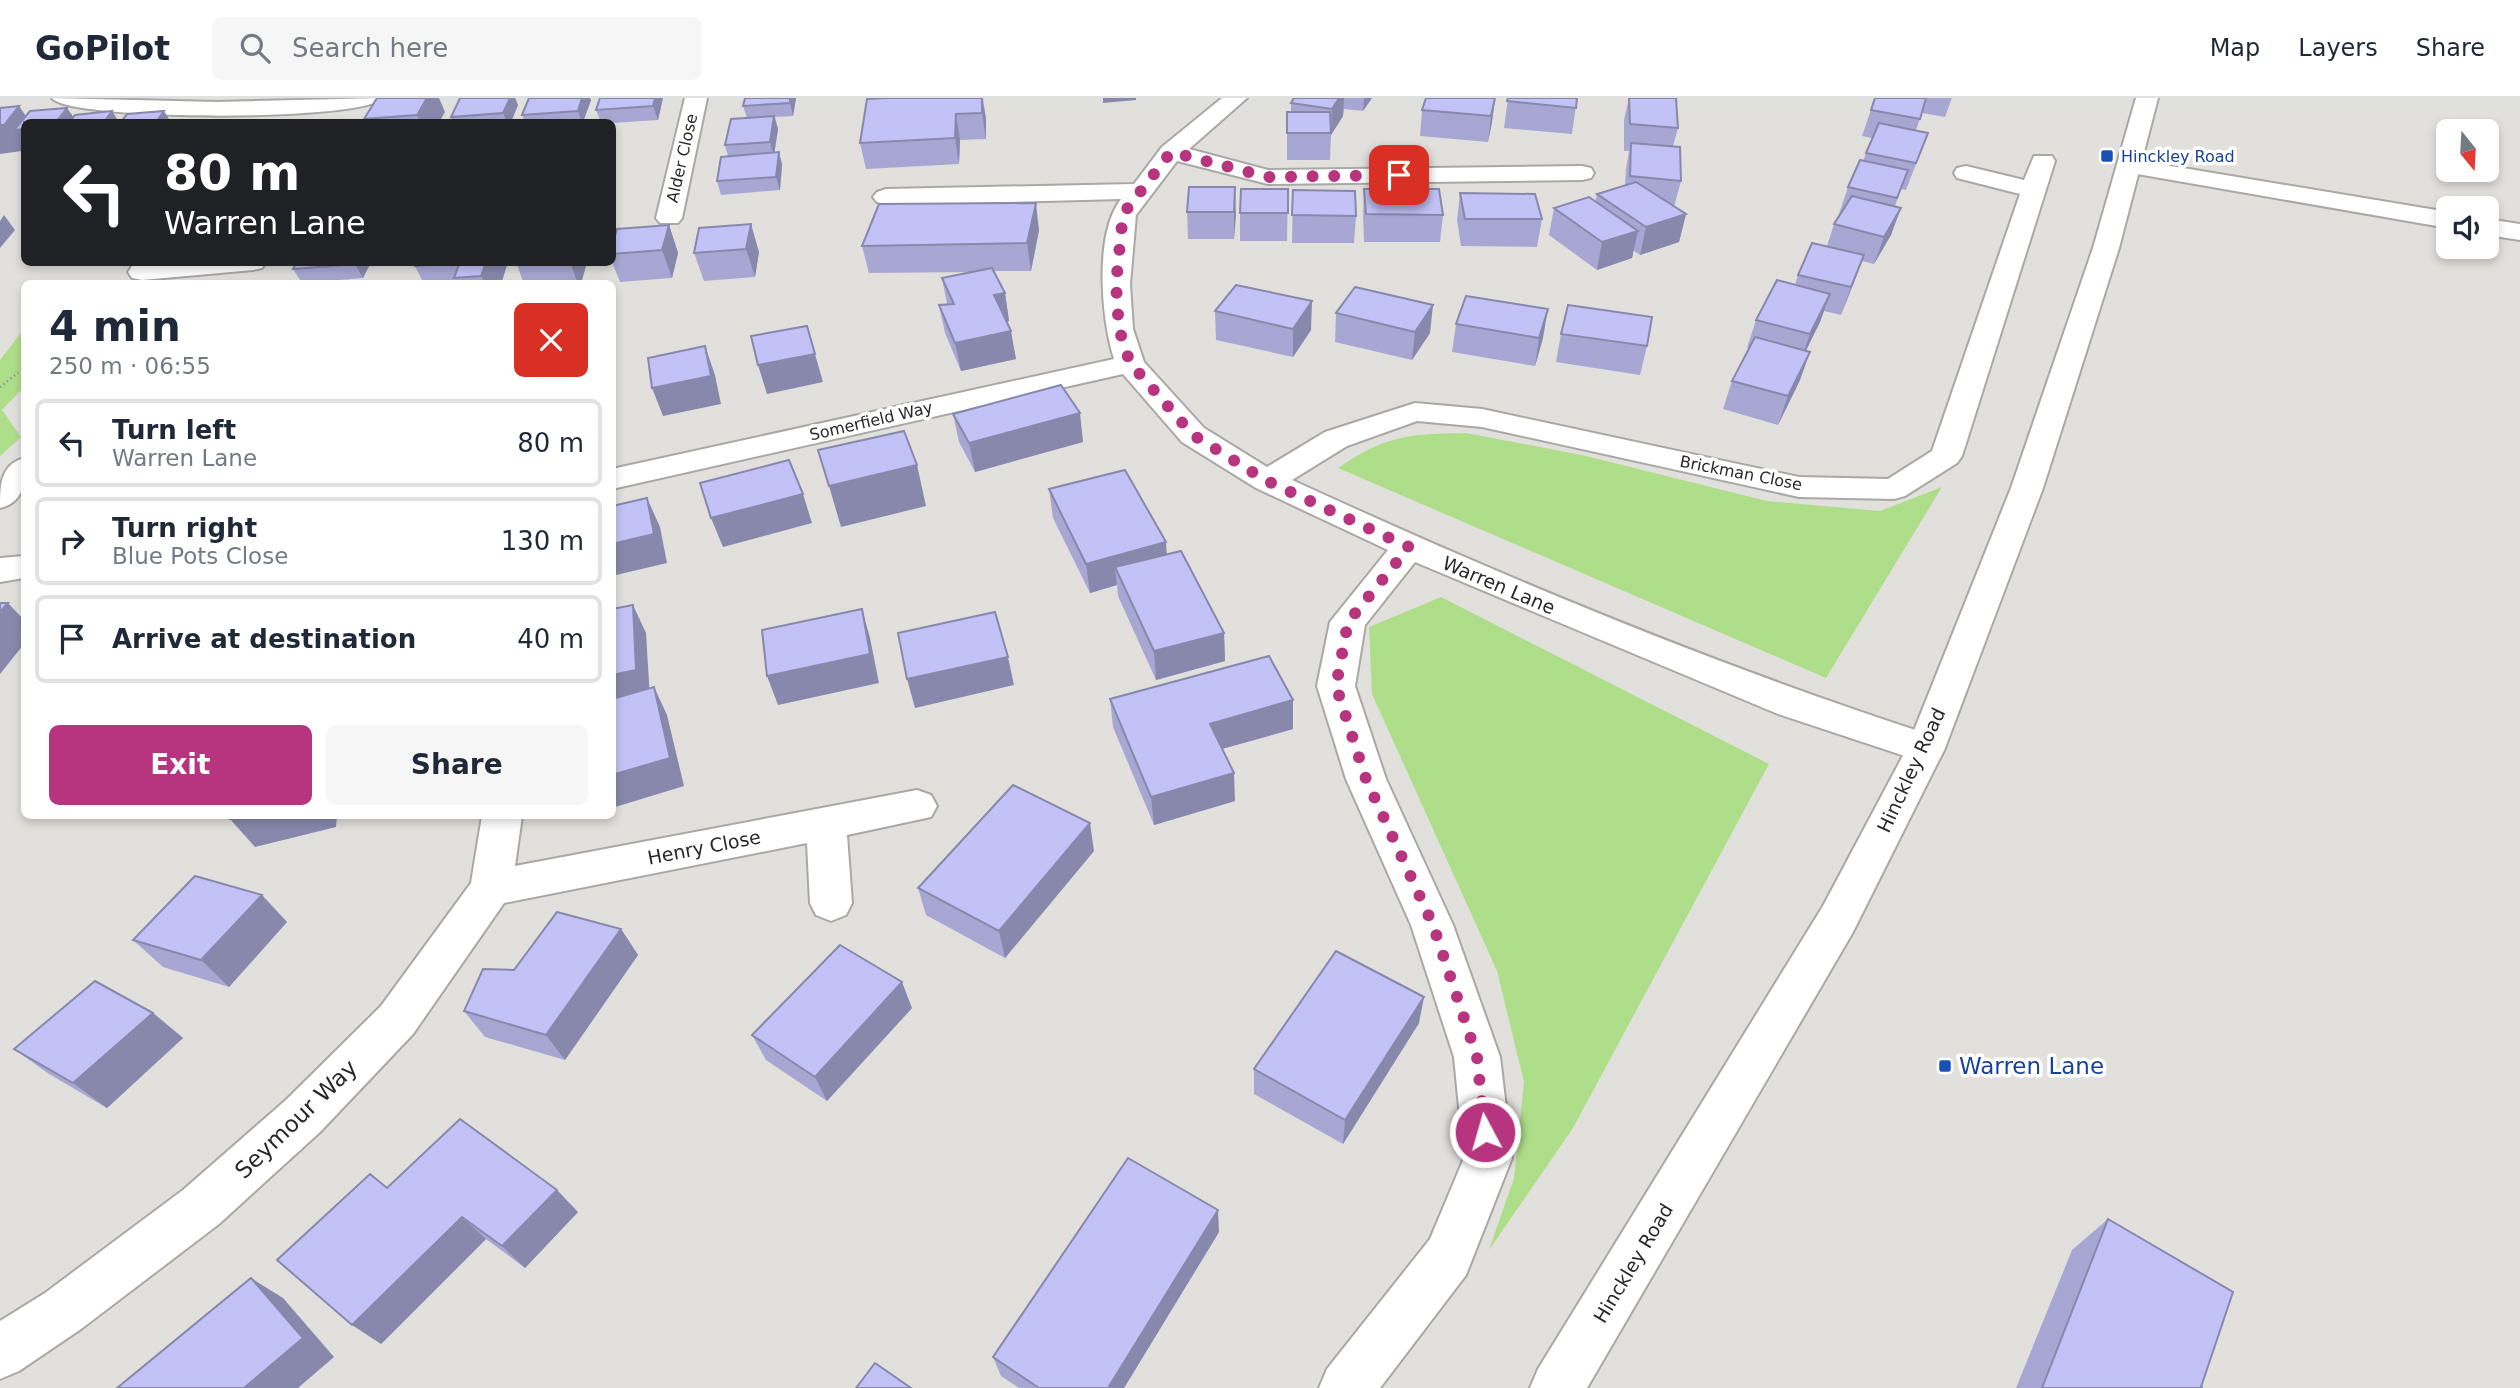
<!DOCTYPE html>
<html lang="en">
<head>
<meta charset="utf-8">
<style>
	:root { --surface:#fff; --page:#f6f6f7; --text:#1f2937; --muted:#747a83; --line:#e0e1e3; --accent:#b6357e }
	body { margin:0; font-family:"DejaVu Sans",sans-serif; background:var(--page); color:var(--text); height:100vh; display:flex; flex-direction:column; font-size:26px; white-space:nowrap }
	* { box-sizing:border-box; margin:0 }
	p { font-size:23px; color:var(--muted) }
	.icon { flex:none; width:38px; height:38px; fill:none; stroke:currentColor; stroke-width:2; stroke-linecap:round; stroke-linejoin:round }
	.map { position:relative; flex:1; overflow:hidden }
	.sheet { position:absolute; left:21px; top:182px; width:595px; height:539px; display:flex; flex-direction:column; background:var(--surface); border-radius:10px; box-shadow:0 4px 10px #0003 }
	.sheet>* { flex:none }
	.top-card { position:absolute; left:21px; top:21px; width:595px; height:147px; border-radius:10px; box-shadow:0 4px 10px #0003; background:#202124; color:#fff; overflow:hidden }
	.needle { width:46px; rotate:162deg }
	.fabs { position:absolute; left:2436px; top:21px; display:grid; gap:14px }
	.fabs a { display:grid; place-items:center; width:63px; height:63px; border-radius:10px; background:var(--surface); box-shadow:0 4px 10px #0003; font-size:35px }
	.pin { position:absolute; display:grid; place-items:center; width:60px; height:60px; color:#fff; margin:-30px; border-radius:14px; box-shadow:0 4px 10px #0006 }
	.me { position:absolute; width:77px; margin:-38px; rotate:354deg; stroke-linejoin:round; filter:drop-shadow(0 0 5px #0008) }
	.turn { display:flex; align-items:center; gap:24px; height:147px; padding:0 28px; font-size:32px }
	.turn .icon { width:91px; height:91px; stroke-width:2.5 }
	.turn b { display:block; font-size:49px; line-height:60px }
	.round { display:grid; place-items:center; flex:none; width:74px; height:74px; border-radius:10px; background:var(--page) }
	.overview { display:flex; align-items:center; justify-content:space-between; height:119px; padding:0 28px }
	h1 { font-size:42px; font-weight:600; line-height:52px }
	.action { display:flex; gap:14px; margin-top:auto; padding:14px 28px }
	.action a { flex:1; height:80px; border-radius:10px; background:var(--accent); color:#fff; font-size:28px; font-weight:600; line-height:80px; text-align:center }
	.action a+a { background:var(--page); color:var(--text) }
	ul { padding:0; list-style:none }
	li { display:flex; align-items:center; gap:21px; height:88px; margin:0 14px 10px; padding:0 14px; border:4px solid var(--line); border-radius:10px }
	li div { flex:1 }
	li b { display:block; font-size:26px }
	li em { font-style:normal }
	header { display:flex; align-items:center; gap:42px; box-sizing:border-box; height:98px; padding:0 35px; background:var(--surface); border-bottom:2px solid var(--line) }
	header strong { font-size:33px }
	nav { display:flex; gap:38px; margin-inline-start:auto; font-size:24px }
	.search { width:490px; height:63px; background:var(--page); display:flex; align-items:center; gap:18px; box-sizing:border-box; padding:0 24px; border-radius:10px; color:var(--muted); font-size:26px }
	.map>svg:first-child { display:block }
</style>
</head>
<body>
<header>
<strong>GoPilot</strong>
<div class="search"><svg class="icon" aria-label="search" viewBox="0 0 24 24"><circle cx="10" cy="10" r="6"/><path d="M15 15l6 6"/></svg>Search here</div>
<nav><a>Map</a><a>Layers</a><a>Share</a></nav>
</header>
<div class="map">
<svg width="2520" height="1290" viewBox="0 0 2520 1290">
	<rect width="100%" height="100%" fill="#e2e0dd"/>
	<g fill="#afde8a">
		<polygon points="24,231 24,289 2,312 21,339 0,358 0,262"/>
		<path d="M1466,335L1582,357L1767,403L1880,413L1942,389L1826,580L1338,370C1386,337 1409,336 1466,335Z"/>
		<polygon points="1441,499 1769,666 1573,1030 1489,1152 1514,1080 1524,984 1497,873 1372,596 1369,529"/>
	</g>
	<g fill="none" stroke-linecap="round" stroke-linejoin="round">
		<g stroke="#aaa8a5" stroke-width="4">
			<g id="minor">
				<path d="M52,0L217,4L382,0C366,24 68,23 52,0Z"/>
				<polygon points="685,0 707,0 682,120 678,125 660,125 656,120"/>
				<path d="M1222,0H1247L1189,51L1268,72L1582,68L1591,70L1594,75L1591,80L1582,82L1268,86L1177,63L1136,117L1130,186L1133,231L1144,264L1204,330L1267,369L1325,334L1415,305L1482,311L1799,379L1888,381L1932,353L2020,96L1957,80L1954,75L1957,70L1966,68L2024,82L2034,58H2052L2055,63L1962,358L1957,365L1905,398L1894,401L1799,399L1482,329L1417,323L1347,348L1292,382C1503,479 1719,569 1940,640L1945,650L1940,660L1926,665L1778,616L1415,464L1365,527L1355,588L1386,681L1453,827L1500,959L1512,1060L1466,1177L1380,1290H1319L1327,1271L1430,1141L1464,1060L1454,959L1411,827L1346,681L1317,588L1330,524L1388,452L1256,390L1182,344L1123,276L612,391V371L1114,261C1101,220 1094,136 1121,101L886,107L877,104L873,99L877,94L886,91L1134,86L1162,49Z"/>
				<polygon points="2129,61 2448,114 2448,130 2120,73 2117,68 2120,63"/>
				<polygon points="2487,121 2520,126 2520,142 2487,137"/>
				<polygon points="157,164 266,164 262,170 253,172 142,182 132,180 128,174 132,168"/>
				<path d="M24,360C26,382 25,404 0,410C0,388 0,367 24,360Z"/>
				<polygon points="24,458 24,480 0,484 0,460"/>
				<polygon points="917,692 931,697 937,708 931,719 847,737 852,805 846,817 831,823 816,817 810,805 807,745 504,805 413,936 320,1034 219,1126 81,1231 19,1273 0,1281 0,1223 45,1195 183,1092 286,1002 381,908 471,785 482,718 522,718 515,768"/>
			</g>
		</g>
		<g stroke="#aaa8a5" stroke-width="4">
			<polygon id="major" points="2136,0 2158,0 2119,150 2043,390 1945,650 1853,834 1587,1290 1530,1290 1538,1271 1823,808 1907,650 2011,390 2093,150"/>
		</g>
		<polyline stroke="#868583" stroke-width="2.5" stroke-dasharray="1 3.5" stroke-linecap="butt" points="0,289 24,270"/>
		<use href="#minor" fill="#fff" fill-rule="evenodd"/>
		<use href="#major" fill="#fff" fill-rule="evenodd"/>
	</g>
	<g fill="#a8a7d4">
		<polygon points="460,0 515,0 518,7 511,24 453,24 451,19"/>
		<polygon points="529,0 590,0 591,2 583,24 525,24 522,17"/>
		<polygon points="663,0 658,22 612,25 601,24 596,12"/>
		<polygon points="745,0 796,0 793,18 775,19 778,31 774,54 779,54 782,67 780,92 721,97 717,83 728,58 725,47 747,20 743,8"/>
		<polygon points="983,0 986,21 986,41 960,42 959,66 866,71 860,45"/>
		<polygon points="1294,0 1372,0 1363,13 1344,11 1343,18 1331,37 1330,62 1287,62 1287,14 1291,14 1291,5"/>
		<polygon points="1495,0 1492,24 1488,44 1420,38 1422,12"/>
		<polygon points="1508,0 1577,0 1572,36 1504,30"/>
		<polygon points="1629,0 1676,0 1678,30 1673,48 1681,83 1674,109 1686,116 1679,144 1640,157 1633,152 1632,160 1597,172 1549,137 1554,110 1595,104 1597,96 1625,88 1626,71 1629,53 1624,53 1624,22"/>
		<polygon points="1875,0 1952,0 1945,19 1922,15 1916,32 1918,61 1906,92 1901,91 1895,108 1891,137 1874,166 1862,163 1841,217 1824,213 1820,224 1806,253 1800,282 1778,327 1723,311 1732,283 1749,250 1747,250 1756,222 1795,187 1798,177 1827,148 1834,126 1840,116 1839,116 1848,89 1863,63 1872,40 1862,38"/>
		<polygon points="445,14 439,24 366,24 364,21"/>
		<polygon points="1235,89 1234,141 1188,141 1187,114"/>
		<polygon points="1288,91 1287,143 1240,143 1240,115"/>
		<polygon points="1364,91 1443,117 1440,144 1364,144 1363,118"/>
		<polygon points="1293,92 1356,118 1354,145 1292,145"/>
		<polygon points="1460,95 1542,121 1537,149 1461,148 1457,122"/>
		<polygon points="669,127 678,155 672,180 620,184 612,164 612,147"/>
		<polygon points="699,130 759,154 755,179 704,183 694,155"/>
		<polygon points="1039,132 1031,173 994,173 1005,195 1009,223 1007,224 1016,261 961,273 945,235 939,207 947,206 942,180 975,174 869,175 862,148"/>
		<polygon points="297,164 371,164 363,180 302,185 293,171"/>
		<polygon points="416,164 508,164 501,186 424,186 415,168"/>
		<polygon points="516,164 587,164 581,186 524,186"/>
		<polygon points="1215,213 1311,232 1293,259 1216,242"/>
		<polygon points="1336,215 1430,235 1412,262 1335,244"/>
		<polygon points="1456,226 1543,240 1535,268 1452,254"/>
		<polygon points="1561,236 1647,248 1640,277 1556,264"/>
		<polygon points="953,316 1083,344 975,374 959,344"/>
		<polygon points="1049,391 1167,456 1224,535 1225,563 1156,582 1118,498 1117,487 1090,495 1053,420"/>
		<polygon points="1110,601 1293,602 1293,631 1222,651 1235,703 1154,727 1113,629"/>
		<polygon points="1094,753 1005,860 926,817 918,790"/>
		<polygon points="287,824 229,889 163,869 133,842"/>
		<polygon points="621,831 638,857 565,962 485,939 464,913 514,872"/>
		<polygon points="912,910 827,1003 766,962 752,937"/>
		<polygon points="153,915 183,940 107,1010 49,976 14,951"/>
		<polygon points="1419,925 1343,1046 1254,996 1254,971"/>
		<polygon points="387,1090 578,1114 525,1170 486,1141 381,1246"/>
		<polygon points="2108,1121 2201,1289 2203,1290 2016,1290 2072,1152"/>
		<polygon points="1219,1134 1124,1290 1019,1290 1001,1278 993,1259"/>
	</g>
	<g fill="#8888ad">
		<polygon points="427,0 439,0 445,14 439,24 420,24 417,17"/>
		<polygon points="510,0 515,0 518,7 511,24 507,24 503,15"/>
		<polygon points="582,0 590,0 591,2 583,24 582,24 578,13"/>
		<polygon points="655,0 663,0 658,22 653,8"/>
		<polygon points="790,0 796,0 793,18 790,5"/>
		<polygon points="982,0 986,21 986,41 982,15"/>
		<polygon points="1103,0 1136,0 1136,2 1103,5"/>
		<polygon points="1339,0 1344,0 1343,18 1331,37 1332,11"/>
		<polygon points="1364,0 1372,0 1363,13"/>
		<polygon points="1495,0 1492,24 1488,44 1491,18"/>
		<polygon points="19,8 30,24 24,24 24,50 22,53 0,56 0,27"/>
		<polygon points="67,10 77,24 56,24"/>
		<polygon points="112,13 119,24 104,24"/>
		<polygon points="164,13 171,24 156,24"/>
		<polygon points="956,16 960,42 959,66 955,40"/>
		<polygon points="774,18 778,31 774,58 770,44"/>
		<polygon points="779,54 782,67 780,92 776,79"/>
		<polygon points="1235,89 1236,117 1234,141 1234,114"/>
		<polygon points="1036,105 1039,132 1031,173 1027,145"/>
		<polygon points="1901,110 1891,137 1874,166 1884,139"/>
		<polygon points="1686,116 1679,144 1640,157 1646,129"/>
		<polygon points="4,117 15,132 0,150 0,123"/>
		<polygon points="751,126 759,154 755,179 746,151"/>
		<polygon points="669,127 678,155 672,180 662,152"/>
		<polygon points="1638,133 1632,160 1597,172 1602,144"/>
		<polygon points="1864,157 1854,184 1841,217 1851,189"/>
		<polygon points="356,164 371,164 363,180 355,166"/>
		<polygon points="486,164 508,164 501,186 485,186 481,178"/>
		<polygon points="570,164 587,164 581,186 578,186"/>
		<polygon points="1005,195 1009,223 999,225 994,197"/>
		<polygon points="1830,196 1820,224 1800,264 1810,236"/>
		<polygon points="1312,203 1311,232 1293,259 1293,231"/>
		<polygon points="1433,207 1430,235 1412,262 1415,234"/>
		<polygon points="1548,211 1543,240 1535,268 1539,240"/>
		<polygon points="1011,233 1016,261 961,273 955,245"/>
		<polygon points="705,248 715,277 721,306 663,318 652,290"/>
		<polygon points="1810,254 1800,282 1778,327 1788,298"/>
		<polygon points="815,256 823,284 767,296 758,267"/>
		<polygon points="1080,315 1083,344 975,374 969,345"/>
		<polygon points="917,367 926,408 841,429 829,388"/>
		<polygon points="803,396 812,425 723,449 711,420"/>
		<polygon points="647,400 660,429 667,465 612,478 612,446"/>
		<polygon points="1166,444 1168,473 1115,469 1117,487 1090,495 1086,466"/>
		<polygon points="8,505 24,522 24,538 20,537 24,542 24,546 0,576 0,514"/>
		<polygon points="633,507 646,535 650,601 612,609 612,577"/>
		<polygon points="862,511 870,540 879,585 778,607 767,578"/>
		<polygon points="1224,535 1225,563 1156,582 1154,553"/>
		<polygon points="1008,559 1014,587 915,610 907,581"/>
		<polygon points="654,589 667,617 684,688 612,710 612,677"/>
		<polygon points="1293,602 1293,631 1211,654 1210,626"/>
		<polygon points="1234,675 1235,703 1154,727 1151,699"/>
		<polygon points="244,718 337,718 336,729 255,749 230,721"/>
		<polygon points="1090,725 1094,753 1005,860 999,833"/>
		<polygon points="262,797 287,824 229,889 201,862"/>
		<polygon points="621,831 638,857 565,962 546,937"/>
		<polygon points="902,884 912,910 827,1003 815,979"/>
		<polygon points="1424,899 1419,925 1343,1046 1345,1022"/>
		<polygon points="153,915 183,940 107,1010 73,985"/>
		<polygon points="557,1092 578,1114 525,1170 502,1148"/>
		<polygon points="1218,1112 1219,1134 1124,1290 1108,1290"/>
		<polygon points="462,1119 486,1141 381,1246 352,1227"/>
		<polygon points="251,1180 283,1200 334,1259 298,1290 244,1290"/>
	</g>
	<g fill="#c3c2f7" stroke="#8888ad" stroke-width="2">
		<polygon points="377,0 427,0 417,17 364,21"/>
		<polygon points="460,0 510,0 503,15 451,19"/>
		<polygon points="529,0 582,0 578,13 522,17"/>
		<polygon points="600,0 655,0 653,8 596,12"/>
		<polygon points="745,0 790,0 790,5 743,8"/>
		<polygon points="887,0 982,0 982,15 956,16 955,40 860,45 867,1"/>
		<polygon points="1294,0 1339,0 1332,11 1291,5"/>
		<polygon points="1426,0 1495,0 1491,18 1422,12"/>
		<polygon points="1508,0 1577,0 1576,10 1507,3"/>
		<polygon points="1629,0 1676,0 1678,30 1630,26"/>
		<polygon points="1875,0 1926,0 1920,21 1871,12"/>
		<polygon points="19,8 4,27 0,27 0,10"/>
		<polygon points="67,10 56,24 24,24 24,31 14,32 30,13"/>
		<polygon points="112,13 104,24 69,24 75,17"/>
		<polygon points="164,13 156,24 121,24 127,16"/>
		<polygon points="1287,14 1330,14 1331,35 1287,35"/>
		<polygon points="774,18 770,44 725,47 731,21"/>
		<polygon points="581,22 580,24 562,24"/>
		<polygon points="1879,25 1928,35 1916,65 1866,55"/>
		<polygon points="1631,45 1680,49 1681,83 1630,78"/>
		<polygon points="779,54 776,79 717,83 721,59"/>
		<polygon points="1860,62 1908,72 1897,100 1848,89"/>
		<polygon points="1636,84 1686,116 1646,129 1597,96"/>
		<polygon points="1189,89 1235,89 1234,114 1187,114"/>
		<polygon points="1241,91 1288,91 1288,115 1240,115"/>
		<polygon points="1364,91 1439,91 1443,117 1366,116"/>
		<polygon points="1293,92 1355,93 1356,118 1292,117"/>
		<polygon points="1460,95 1535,96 1542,121 1465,121"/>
		<polygon points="1852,98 1901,110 1884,139 1834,126"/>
		<polygon points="1589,99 1638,133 1602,144 1554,110"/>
		<polygon points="1036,105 1027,145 862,148 879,106"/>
		<polygon points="751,126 746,151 694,155 699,130"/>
		<polygon points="669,127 662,152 612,156 612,147 617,131"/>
		<polygon points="1812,145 1864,157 1851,189 1798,177"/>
		<polygon points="297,164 356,164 355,166 293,171"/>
		<polygon points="416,164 458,164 415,168"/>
		<polygon points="460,164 486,164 481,178 454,180"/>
		<polygon points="992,170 1005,195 994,197 1011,233 955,245 939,207 954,206 942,180"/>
		<polygon points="1777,182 1830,196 1810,236 1756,222"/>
		<polygon points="347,183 345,186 304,186"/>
		<polygon points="1236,187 1312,203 1293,231 1215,213"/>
		<polygon points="1355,189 1433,207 1415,234 1336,215"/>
		<polygon points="1466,198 1548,211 1539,240 1456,226"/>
		<polygon points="1568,207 1652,219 1647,248 1561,236"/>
		<polygon points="807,228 815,256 758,267 751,238"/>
		<polygon points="1755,239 1810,254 1788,298 1732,283"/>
		<polygon points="705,248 711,278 652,290 648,260"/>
		<polygon points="1061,287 1080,315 969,345 953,316"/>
		<polygon points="904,333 917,367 829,388 818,352"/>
		<polygon points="789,362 803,396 711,420 700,385"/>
		<polygon points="1125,372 1166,444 1086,466 1049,391"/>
		<polygon points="647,400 654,436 612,446 612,408"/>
		<polygon points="1181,453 1224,535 1154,553 1115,469"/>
		<polygon points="0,505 8,505 0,514"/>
		<polygon points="633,507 636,572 612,577 612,511"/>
		<polygon points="862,511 870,556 767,578 762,532"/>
		<polygon points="995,514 1008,559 907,581 898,535"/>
		<polygon points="1269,558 1293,602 1210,626 1234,675 1151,699 1110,601"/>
		<polygon points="654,589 670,660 612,677 612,601"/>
		<polygon points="1013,687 1090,725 999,833 918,790"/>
		<polygon points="231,718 244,718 230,721"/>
		<polygon points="195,778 262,797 201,862 133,842"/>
		<polygon points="557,814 621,831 546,937 464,913 483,871 514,872"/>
		<polygon points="840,847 902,884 815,979 752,937"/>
		<polygon points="1336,853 1424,899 1345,1022 1254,971"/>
		<polygon points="95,883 153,915 73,985 14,951"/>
		<polygon points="460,1021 557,1092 502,1148 462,1119 352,1227 277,1162 370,1076 387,1090"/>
		<polygon points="1128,1060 1218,1112 1108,1290 1039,1290 993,1259"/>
		<polygon points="2108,1121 2233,1194 2201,1289 2203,1290 2042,1290"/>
		<polygon points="251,1180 303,1240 244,1290 117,1290"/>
		<polygon points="875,1265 911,1290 856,1290"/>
	</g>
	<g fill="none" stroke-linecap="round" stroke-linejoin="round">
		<polyline stroke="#b6357e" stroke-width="12" stroke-dasharray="0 21.6" points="1399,77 1268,79 1171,54 1123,116 1116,186 1119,231 1130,265 1193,337 1267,383 1409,449 1348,524 1336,588 1366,681 1433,827 1477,959 1485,1034"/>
	</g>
	<g fill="#1a4fb4" stroke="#fff" stroke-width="2.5">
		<rect x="2100" y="51" width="14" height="14" rx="3.5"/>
		<rect x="1938" y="961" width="14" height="14" rx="3.5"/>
	</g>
	<g text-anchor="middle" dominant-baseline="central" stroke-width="7" stroke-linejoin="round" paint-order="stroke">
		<g font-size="16" fill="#164399" stroke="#fff" text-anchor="start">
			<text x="2121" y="58">Hinckley Road</text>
		</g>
		<g font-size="16" fill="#272725" stroke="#fff">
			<text transform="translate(682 60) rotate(-77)">Alder Close</text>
			<text transform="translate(871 323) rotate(-13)">Somerfield Way</text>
			<text transform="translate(1741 375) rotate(11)">Brickman Close</text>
		</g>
		<g font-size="19" fill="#272725" stroke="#fff">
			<text transform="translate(1499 487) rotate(23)">Warren Lane</text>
			<text transform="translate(1911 672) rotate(-65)">Hinckley Road</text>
			<text transform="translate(704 749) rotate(-11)">Henry Close</text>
			<text transform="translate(1633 1165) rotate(-59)">Hinckley Road</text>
		</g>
		<g font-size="23" fill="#164399" stroke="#fff" text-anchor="start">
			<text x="1959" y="968">Warren Lane</text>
		</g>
		<g font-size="23" fill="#272725" stroke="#fff">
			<text transform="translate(296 1021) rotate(-44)">Seymour Way</text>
		</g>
	</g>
</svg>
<div class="fabs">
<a><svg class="needle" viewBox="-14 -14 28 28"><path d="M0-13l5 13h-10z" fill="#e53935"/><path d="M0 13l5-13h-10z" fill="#747a83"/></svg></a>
<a><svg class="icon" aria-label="sound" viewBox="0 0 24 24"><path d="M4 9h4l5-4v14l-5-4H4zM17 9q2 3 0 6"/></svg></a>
</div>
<div class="pin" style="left:1399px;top:77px;background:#d93025"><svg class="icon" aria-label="arrive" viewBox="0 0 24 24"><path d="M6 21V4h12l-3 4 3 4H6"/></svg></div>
<svg class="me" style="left:1485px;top:1034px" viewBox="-20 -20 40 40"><circle r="17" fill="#b6357e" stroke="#fff" stroke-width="3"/><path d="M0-11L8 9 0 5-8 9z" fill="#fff"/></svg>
<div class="top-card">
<div class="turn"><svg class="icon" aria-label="left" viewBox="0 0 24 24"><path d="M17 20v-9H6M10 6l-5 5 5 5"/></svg><div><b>80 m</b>Warren Lane</div></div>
</div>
<section class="sheet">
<div class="overview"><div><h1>4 min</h1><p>250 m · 06:55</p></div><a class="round" style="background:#d93025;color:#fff"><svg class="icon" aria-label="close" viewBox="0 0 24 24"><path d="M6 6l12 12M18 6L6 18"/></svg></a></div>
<ul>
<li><svg class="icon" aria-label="left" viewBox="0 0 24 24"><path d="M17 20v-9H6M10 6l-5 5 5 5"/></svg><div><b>Turn left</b><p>Warren Lane</p></div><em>80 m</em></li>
<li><svg class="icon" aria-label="right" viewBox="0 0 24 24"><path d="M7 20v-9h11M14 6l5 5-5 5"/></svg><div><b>Turn right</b><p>Blue Pots Close</p></div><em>130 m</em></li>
<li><svg class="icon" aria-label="arrive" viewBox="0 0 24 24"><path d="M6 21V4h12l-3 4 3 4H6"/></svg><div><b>Arrive at destination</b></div><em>40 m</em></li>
</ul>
<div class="action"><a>Exit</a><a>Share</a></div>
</section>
</div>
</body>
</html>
